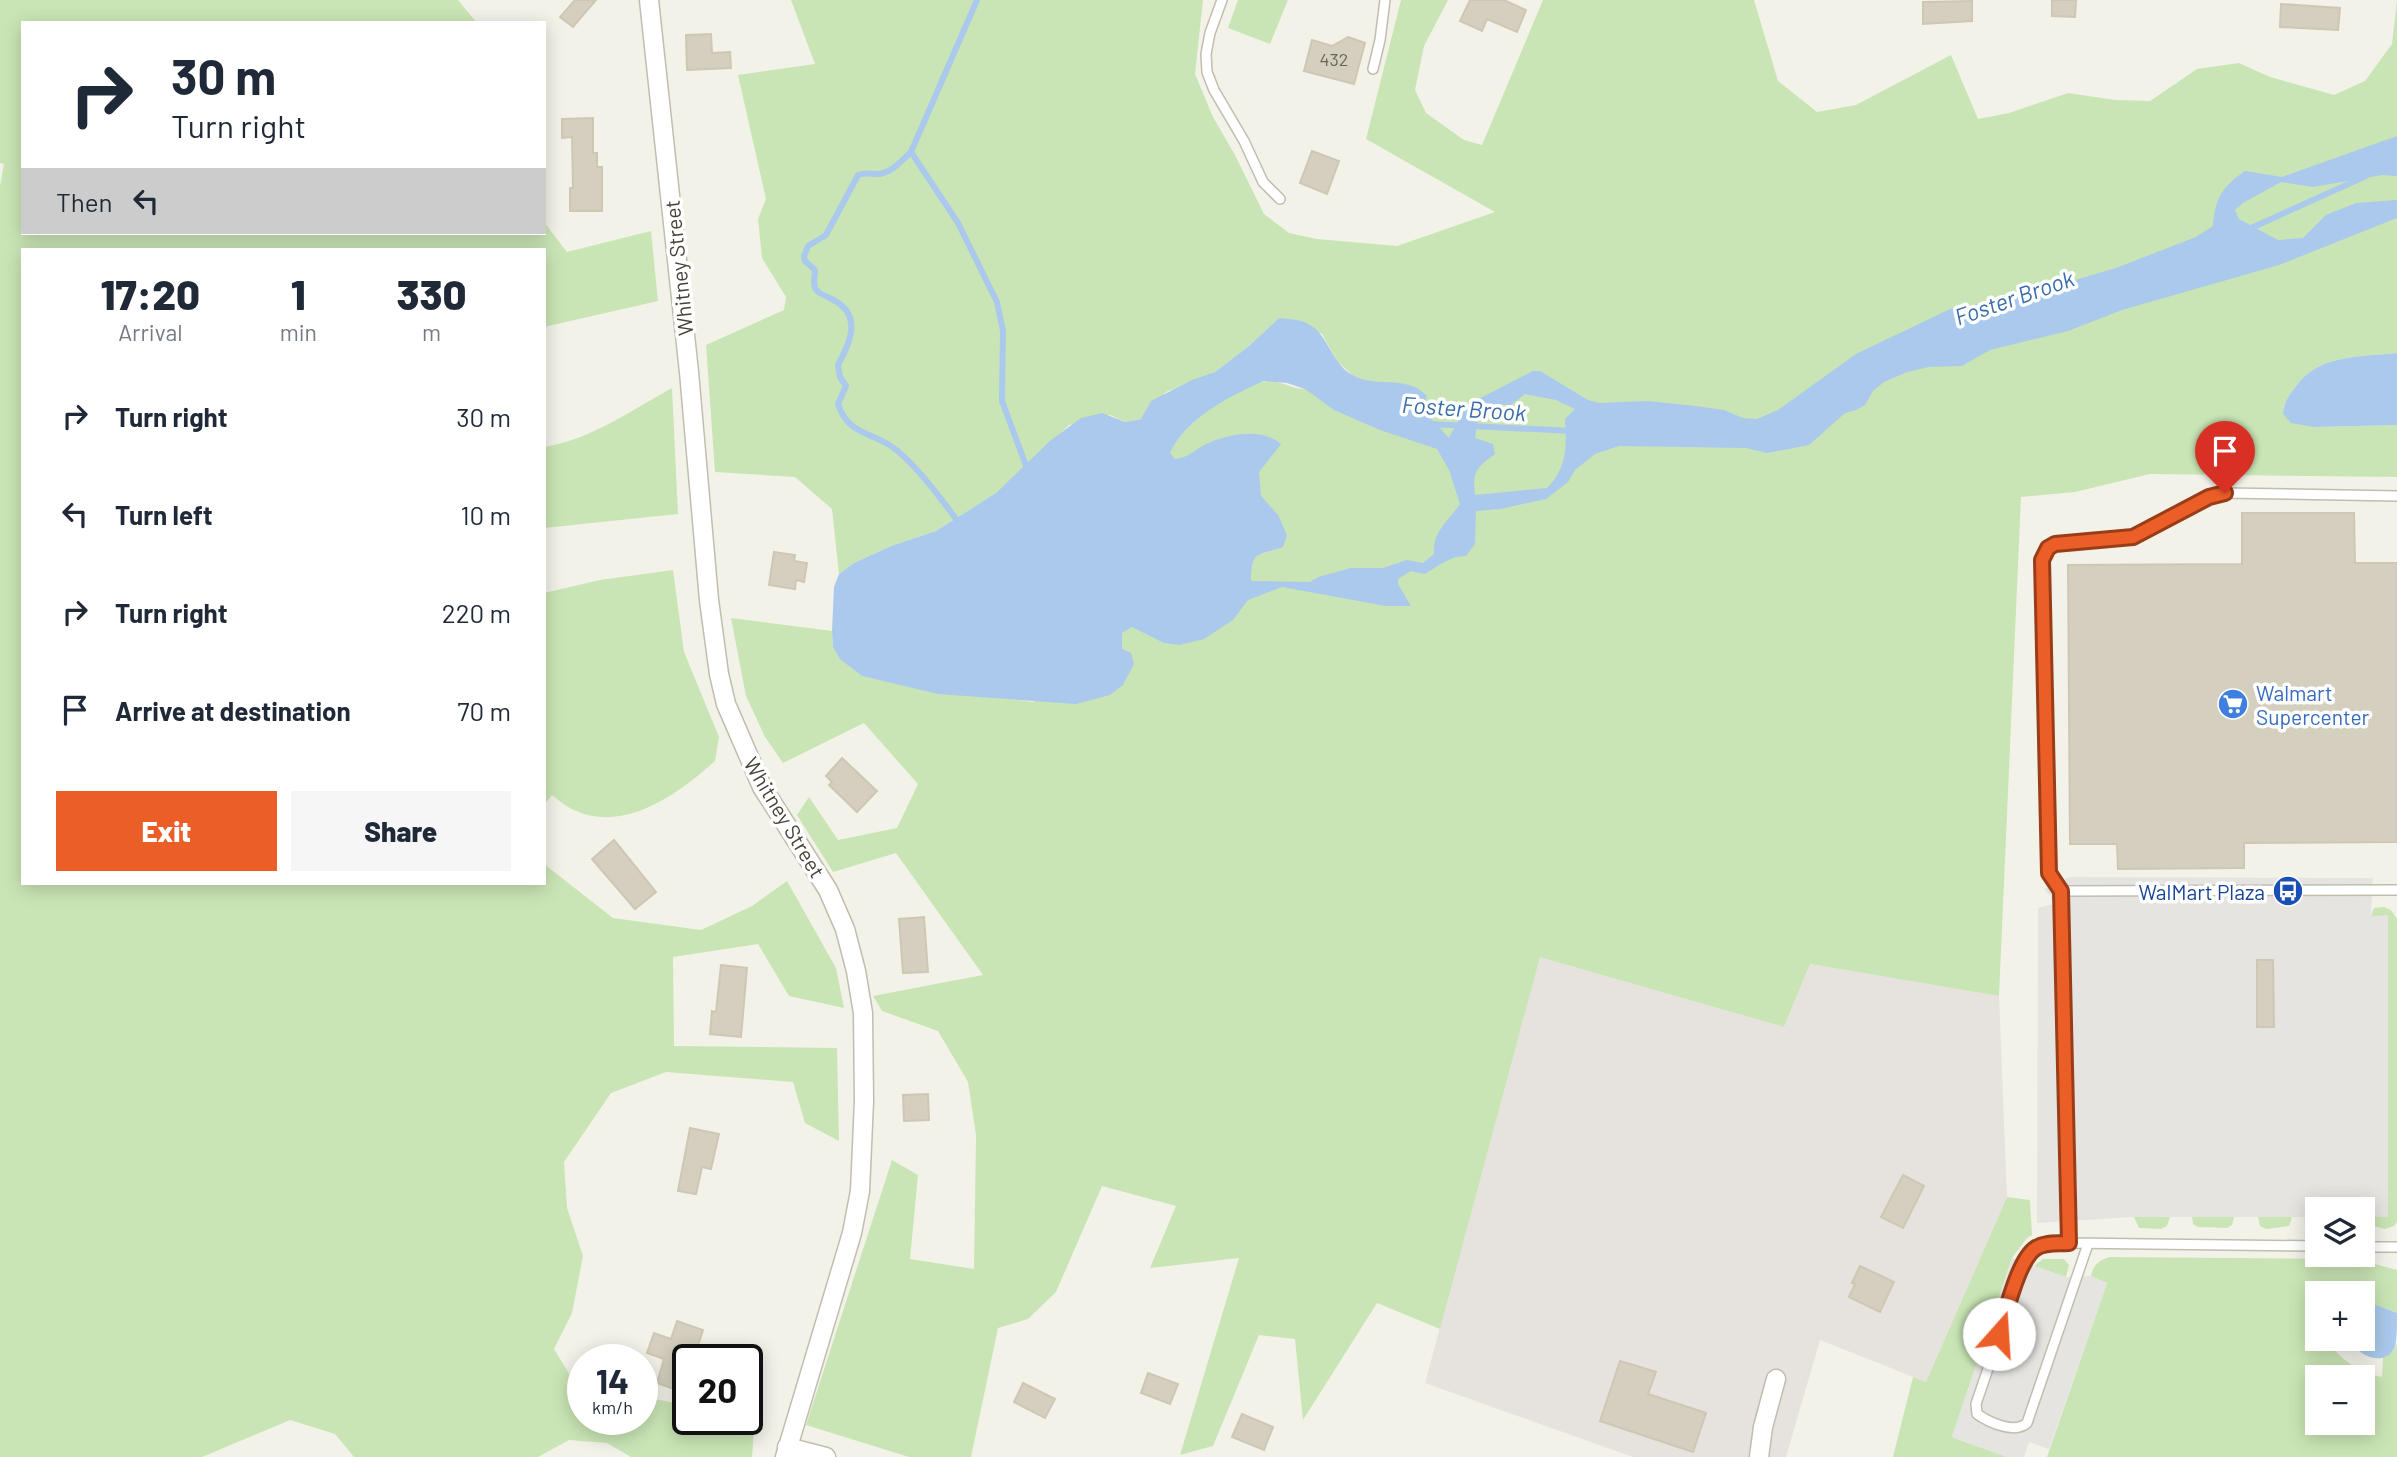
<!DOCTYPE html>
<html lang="en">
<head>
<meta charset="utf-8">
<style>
	:root { --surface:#fff; --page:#f6f6f7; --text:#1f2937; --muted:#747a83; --accent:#ec5e27 }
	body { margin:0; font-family:Barlow,sans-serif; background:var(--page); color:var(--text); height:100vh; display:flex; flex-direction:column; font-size:26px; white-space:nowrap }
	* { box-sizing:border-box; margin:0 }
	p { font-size:23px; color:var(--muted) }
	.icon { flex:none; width:38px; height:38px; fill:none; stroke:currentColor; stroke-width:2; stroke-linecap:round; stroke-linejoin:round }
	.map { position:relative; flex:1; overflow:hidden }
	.panel { position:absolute; left:21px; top:248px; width:525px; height:637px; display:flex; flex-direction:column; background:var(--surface); border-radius:0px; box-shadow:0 4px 18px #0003 }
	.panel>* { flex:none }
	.top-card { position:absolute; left:21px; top:21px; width:525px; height:214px; border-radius:0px; box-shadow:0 4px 18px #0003; background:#fff; color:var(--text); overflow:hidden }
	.fabs { position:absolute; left:2305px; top:1197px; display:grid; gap:14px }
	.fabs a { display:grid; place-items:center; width:70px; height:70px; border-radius:0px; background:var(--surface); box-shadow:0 4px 18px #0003; font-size:35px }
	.speed { position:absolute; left:567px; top:1344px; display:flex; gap:14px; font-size:35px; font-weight:700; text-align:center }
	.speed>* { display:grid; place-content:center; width:91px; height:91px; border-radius:50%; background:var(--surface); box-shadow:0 4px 18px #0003; line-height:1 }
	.speed small { font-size:18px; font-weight:400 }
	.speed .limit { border:4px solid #111; border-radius:10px; background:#fff; color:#111 }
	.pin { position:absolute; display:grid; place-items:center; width:60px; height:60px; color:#fff; margin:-72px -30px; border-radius:50% 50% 50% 0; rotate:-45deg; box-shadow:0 0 7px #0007 }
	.pin .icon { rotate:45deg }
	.me { position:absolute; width:77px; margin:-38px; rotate:19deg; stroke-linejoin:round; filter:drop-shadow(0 0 5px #0008) }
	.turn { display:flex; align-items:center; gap:24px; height:147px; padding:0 35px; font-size:32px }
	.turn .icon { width:91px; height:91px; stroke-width:2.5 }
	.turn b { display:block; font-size:49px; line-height:60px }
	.then { display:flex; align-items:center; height:66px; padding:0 35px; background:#0003; gap:14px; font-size:26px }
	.eta { display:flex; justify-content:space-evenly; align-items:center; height:119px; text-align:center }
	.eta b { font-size:42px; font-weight:800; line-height:49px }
	.action { display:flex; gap:14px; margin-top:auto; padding:14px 35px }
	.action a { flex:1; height:80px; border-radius:0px; background:var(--accent); color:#fff; font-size:28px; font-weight:800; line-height:80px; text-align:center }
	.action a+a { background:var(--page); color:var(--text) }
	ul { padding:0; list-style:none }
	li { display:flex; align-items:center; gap:21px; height:98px; padding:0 35px }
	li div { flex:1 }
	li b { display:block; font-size:26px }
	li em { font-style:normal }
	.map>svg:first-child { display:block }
</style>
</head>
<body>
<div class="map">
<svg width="2397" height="1457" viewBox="0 0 2397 1457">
	<rect width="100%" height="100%" fill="#f3f2e9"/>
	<polygon fill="#e6e3de" points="1540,956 1784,1027 1810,964 1999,996 2007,1197 1926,1382 1820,1340 1786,1457 1633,1457 1425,1383"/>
	<g fill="#c9e5b5" fill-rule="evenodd">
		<polygon points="0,0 458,0 476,22 23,23 23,233 544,233 544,222 567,252 651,231 658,301 544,327 544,250 23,250 23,884 544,884 544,864 613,918 701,930 752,906 787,881 836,968 844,1008 789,996 758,944 673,957 674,1046 837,1048 839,1141 805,1123 793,1082 666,1072 611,1093 564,1162 567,1208 583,1256 572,1313 554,1349 576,1385 583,1386 583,1419 642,1419 642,1397 688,1405 688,1419 755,1417 752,1457 631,1457 607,1443 569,1440 538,1457 354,1457 335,1434 290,1420 202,1457 0,1457 0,186 4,164 0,163"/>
		<path d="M791,0H1203L1195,74L1213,117L1235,155L1264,214L1289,233L1317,239L1397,246L1495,212L1366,139L1401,0H1448L1424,46L1415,90L1426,113L1464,140L1482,145L1543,0H1754L1778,81L1817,112L1856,105L1951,55L1978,119L2009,113L2068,93L2115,100L2150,101L2197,69L2239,63L2270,77L2334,95L2365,81L2392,44L2397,0V353C2362,357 2319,354 2297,385C2289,395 2284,401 2283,413L2314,427L2397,425V477L2150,474L2075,492L2021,497L1999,996L1810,964L1784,1027L1540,957L1440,1329L1377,1303L1303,1420L1295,1339L1259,1335L1213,1446L1180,1455L1239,1258L1150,1268L1176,1206L1102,1186L1056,1292L1028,1319L998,1328L971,1457H909L806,1425L892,1160L918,1175L910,1259L974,1269L976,1135L968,1082L938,1031L882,1011L873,996L983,975L896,853L833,872L797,815L809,797L838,840L897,828L918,784L864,723L783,763L765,737L746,696L731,618L832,631L833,647L862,676L889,682L1033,702L1111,637L1251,561L1257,553L1268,552L1207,444L1183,459H1175L1169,453C1182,425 1232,389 1263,382C1277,378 1291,389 1305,389C1316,389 1340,378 1352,375L1337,361L1322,334L1279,318L1249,346L1215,372L1166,392L1141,419L1125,422L1110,415L1069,425L996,493L936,531L891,546L854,563L839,574L832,509L795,477L715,472L706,345L784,310L786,297L762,258L758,219L766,199L738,75L815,64Z"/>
		<polygon points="1238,0 1288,0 1270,44 1228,28"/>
		<path d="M672,388L678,514L544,528V447C590,440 632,410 672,388Z"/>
		<path d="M673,570L684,652L719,737L715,761C679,793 625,834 574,810C566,807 559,800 552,795L544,805V593L600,580Z"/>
		<polygon points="2384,907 2391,910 2397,919 2397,1222 2394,1226 2385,1229 2373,1226 2372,1217 2388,1217 2388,916 2371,916 2374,908"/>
		<polygon points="2208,1041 2219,1217 2234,1217 2232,1225 2227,1228 2198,1227 2193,1224 2192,1217 2208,1217"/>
		<polygon points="2007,1197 2030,1200 2032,1235 2027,1238 2012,1258 1952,1437 2007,1457 1893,1457 1913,1377 1926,1382"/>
		<polygon points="2134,1217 2170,1217 2167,1226 2161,1229 2139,1228"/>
		<polygon points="2258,1217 2292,1217 2289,1226 2266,1229 2260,1226"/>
		<path d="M2110,1257L2357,1259L2397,1270V1313L2363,1300L2362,1293H2317V1339H2330L2327,1341C2343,1361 2357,1372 2382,1377L2383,1358L2393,1351L2397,1344V1457H2047L2107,1283L2091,1276C2093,1265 2099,1260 2110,1257ZM2317,1377H2362V1423H2317Z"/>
		<polygon points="2043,1259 2064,1259 2069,1265 2066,1277 2034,1266"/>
	</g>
	<g fill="#e5e4e0">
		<polygon points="2070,877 2373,878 2371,916 2388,915 2388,1217 2363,1217 2362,1209 2317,1209 2317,1217 2133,1217 2037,1223 2038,908 2053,904 2052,898 2044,889"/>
		<polygon points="2012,1258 2066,1277 2091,1276 2107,1283 2049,1449 2029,1442 2024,1457 2007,1457 1952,1437"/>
	</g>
	<g fill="#aac9ec" fill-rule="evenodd">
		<path d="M2397,136V176L2382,175L2313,187L2281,182L2243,203L2235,210L2239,219L2278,240L2303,238L2326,215L2356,203L2397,200V218L2279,265L2122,310L2068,331L1990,350L1962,366L1929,367L1907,372L1884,382L1873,391L1865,405L1856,410L1845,413L1809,445L1767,453L1746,448L1619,446L1595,454L1575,470L1568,482L1546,499L1500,509L1476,511L1475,544L1466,556C1449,556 1438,567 1424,574L1411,571L1398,579V584L1411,606H1386L1282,587L1248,600L1233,620L1204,639L1179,645L1164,643L1132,627L1122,633V649L1131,653L1134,664L1123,685L1110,695L1076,704L938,694L862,676L840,659L833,647L832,631L834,587L839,574L854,563L891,546L936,531L996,493L1051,440L1081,418L1102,413L1125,422L1141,419L1151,401L1192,380L1215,372L1249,346L1279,318C1286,319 1294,319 1301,321C1327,328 1329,359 1349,373C1373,390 1406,373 1427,396L1423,410L1449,438L1461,415L1471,403L1533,371H1540L1588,400L1599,403L1647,401L1696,406L1724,410L1743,418L1757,419L1778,410L1856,354L1950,309L2017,297L2116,268L2196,237L2213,226C2215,198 2222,187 2245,171L2282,177ZM1264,381L1287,383L1305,389L1334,410L1380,430L1437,449L1449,470L1460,504C1448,521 1432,533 1434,554L1423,563L1407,560L1383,568H1351L1318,577L1310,582L1251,581C1251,550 1257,556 1283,547L1287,535L1278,515L1261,496L1259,472L1281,444C1261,427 1227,434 1204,445C1194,451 1187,458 1175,459L1170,453C1185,419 1231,395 1264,381ZM1525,394L1556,400L1575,409L1565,419C1567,446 1567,468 1547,488L1475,495C1472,472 1477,467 1495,454L1493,444L1475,438L1479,412L1481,408L1492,404L1511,405Z"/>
		<path d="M2397,353V425L2314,427L2291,423L2283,414C2284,401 2289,395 2297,385C2319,354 2362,357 2397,353Z"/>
		<path d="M2363,1300L2397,1313C2397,1323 2397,1338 2395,1347C2384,1369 2357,1355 2349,1339H2362Z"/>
	</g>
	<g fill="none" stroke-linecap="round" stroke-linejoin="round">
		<g stroke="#aac9ec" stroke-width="6">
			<polyline points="977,0 911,152 958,223 997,302 1003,331 1002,401 1028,471"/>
			<path d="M911,152C901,161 890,175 876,174C868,174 866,172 858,175L826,235L808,246L804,256L805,261L815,270C815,277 812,286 817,291C822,295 831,298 837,302C862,318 849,345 838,365L840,377L846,386L838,404C848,434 868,431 891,446C913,461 940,497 956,519"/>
			<polyline points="2249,229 2366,176"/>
			<polyline points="1430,424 1573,431"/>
		</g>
	</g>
	<g fill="#d4cfbf" stroke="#cfc7b3" stroke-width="2">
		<polygon points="575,0 596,0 573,27 560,17"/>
		<polygon points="1470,0 1504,0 1526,10 1517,32 1487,19 1482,31 1460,21"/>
		<polygon points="2052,0 2076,0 2075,17 2052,16"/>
		<polygon points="1972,1 1972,21 1923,24 1923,2"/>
		<polygon points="2281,4 2340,8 2338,30 2280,27"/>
		<polygon points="711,34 712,53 730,52 731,68 687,70 686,35"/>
		<polygon points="1348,37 1365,43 1354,84 1304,71 1312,40 1332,46"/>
		<polygon points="593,118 593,153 597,153 597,167 602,167 602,211 570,211 570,188 573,188 572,137 562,138 562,119"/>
		<polygon points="1312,151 1339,161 1327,194 1300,183"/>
		<polygon points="2242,513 2354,513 2355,563 2397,563 2397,842 2244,843 2244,868 2118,869 2117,844 2070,844 2068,565 2242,564"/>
		<polygon points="774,552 795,555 794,561 807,563 804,582 796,580 795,589 769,585"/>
		<polygon points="842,758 877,791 857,812 829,785 832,782 826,776"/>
		<polygon points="614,840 656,892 635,909 592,859"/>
		<polygon points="924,917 928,972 903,973 899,919"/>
		<polygon points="2257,960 2273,960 2274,1027 2257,1027"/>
		<polygon points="721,965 747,968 741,1037 710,1034 712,1011 716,1012"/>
		<polygon points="928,1094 929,1120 904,1121 903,1095"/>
		<polygon points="690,1128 719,1134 711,1169 702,1167 696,1194 678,1191"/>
		<polygon points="1903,1175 1924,1186 1903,1228 1881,1217"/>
		<polygon points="1860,1266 1894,1282 1880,1312 1849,1297 1855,1284 1852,1283"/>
		<polygon points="677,1321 703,1330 693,1360 688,1360 688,1375 682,1392 657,1383 664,1359 647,1353 654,1333 671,1339"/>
		<polygon points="1620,1361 1656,1372 1648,1394 1706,1413 1693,1452 1600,1421"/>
		<polygon points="1148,1373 1178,1384 1170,1404 1141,1393"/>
		<polygon points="1023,1383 1055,1399 1045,1418 1014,1402"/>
		<polygon points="1242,1414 1273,1427 1264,1450 1232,1437"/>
	</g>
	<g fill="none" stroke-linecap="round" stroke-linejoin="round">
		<g stroke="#c1bdaf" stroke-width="12">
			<g id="lane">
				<polyline points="1222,0 1210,33 1206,54 1207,72 1214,90 1244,141 1263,182 1280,199"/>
				<polyline points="1373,69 1380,40 1385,0"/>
				<polyline points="2061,891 2397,890"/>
				<path d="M2069,1243L2043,1245L2026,1257L1976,1404L1977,1414C1990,1423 2015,1434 2027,1423L2088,1244"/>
				<path d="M2317,1246L2069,1243L2061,891L2049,873L2041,568C2045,529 2094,544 2122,539C2157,534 2190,503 2225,493L2397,496"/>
				<polyline points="2362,1247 2397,1247"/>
			</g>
		</g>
		<g stroke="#c1bdaf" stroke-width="21">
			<g id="street">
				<polyline points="649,0 689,372 709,600 719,674 726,704 762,787 828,890 845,929 856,971 863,1013 864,1101 860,1191 852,1233 785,1457"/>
				<polyline points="787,1447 826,1457"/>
				<polyline points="1759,1457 1763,1427 1776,1379"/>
			</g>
		</g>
		<use href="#lane" stroke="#fff" stroke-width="9"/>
		<use href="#street" stroke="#fff" stroke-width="18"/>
	</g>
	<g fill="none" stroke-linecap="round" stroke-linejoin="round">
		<g stroke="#993d19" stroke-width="18">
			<path id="route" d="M1999,1334C2006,1314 2018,1259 2036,1248C2045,1242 2058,1244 2069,1243L2061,891L2049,873L2042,560L2048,548L2055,544L2133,537L2209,497L2225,493"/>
		</g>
		<use href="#route" stroke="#ec5e27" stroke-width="12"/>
	</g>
	<defs>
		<g id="supermarket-disc" transform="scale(1.575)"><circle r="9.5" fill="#3f7fe0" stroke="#fff"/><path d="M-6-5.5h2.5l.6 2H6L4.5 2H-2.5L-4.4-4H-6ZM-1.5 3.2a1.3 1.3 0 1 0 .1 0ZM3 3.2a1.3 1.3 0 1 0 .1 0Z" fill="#fff"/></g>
		<g id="bus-disc" transform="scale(1.575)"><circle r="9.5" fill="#1a4fb4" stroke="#fff"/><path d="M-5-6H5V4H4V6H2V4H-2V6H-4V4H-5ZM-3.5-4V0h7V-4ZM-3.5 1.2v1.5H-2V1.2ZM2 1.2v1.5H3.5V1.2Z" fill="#fff"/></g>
	</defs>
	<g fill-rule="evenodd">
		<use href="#supermarket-disc" x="2233" y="704"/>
		<use href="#bus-disc" x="2288" y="891"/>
	</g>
	<g text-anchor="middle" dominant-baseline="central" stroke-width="7" stroke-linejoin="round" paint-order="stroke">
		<g font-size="18" fill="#6a665a">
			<text x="1334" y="59">432</text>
		</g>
		<g font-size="21" fill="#474338" stroke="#fff">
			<text transform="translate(678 268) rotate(-96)">Whitney Street</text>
			<text transform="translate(785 817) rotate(59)">Whitney Street</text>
		</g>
		<g font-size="21" fill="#366cbe" stroke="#fff" text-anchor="start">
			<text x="2256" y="692">Walmart<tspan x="2256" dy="24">Supercenter</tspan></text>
		</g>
		<g font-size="21" fill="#164399" stroke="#fff" text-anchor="end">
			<text x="2265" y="891">WalMart Plaza</text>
		</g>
		<g font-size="23" font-style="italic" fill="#376cac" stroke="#fff">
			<text transform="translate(2014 297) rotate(-19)">Foster Brook</text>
			<text transform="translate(1464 408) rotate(4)">Foster Brook</text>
		</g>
	</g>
</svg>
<div class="fabs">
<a><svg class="icon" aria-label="layers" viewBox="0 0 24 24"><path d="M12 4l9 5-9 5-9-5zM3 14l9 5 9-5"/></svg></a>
<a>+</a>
<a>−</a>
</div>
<div class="speed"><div>14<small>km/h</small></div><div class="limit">20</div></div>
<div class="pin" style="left:2225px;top:493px;background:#d93025"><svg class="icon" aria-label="arrive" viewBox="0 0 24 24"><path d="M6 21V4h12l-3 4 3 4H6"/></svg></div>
<svg class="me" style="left:1999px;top:1334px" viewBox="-20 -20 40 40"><circle r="19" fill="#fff"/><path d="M0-13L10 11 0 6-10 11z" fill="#ec5e27"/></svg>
<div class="top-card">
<div class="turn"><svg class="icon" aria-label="right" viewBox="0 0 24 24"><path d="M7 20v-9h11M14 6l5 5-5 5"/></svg><div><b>30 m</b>Turn right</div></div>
<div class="then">Then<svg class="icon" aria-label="left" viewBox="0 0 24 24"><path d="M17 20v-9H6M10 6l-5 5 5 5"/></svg></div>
</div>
<section class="panel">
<div class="eta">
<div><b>17:20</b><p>Arrival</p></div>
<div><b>1</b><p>min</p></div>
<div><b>330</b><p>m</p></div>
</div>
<ul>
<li><svg class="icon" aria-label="right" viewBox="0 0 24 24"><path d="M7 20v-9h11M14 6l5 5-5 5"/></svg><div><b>Turn right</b></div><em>30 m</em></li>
<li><svg class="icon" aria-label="left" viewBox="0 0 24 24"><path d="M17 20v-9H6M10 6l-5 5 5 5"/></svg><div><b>Turn left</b></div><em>10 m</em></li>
<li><svg class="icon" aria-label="right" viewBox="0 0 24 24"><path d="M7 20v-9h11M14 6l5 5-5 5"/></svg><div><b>Turn right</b></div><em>220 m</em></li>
<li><svg class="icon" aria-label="arrive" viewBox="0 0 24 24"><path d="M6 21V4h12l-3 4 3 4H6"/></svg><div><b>Arrive at destination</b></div><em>70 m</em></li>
</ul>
<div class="action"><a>Exit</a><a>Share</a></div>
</section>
</div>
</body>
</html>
